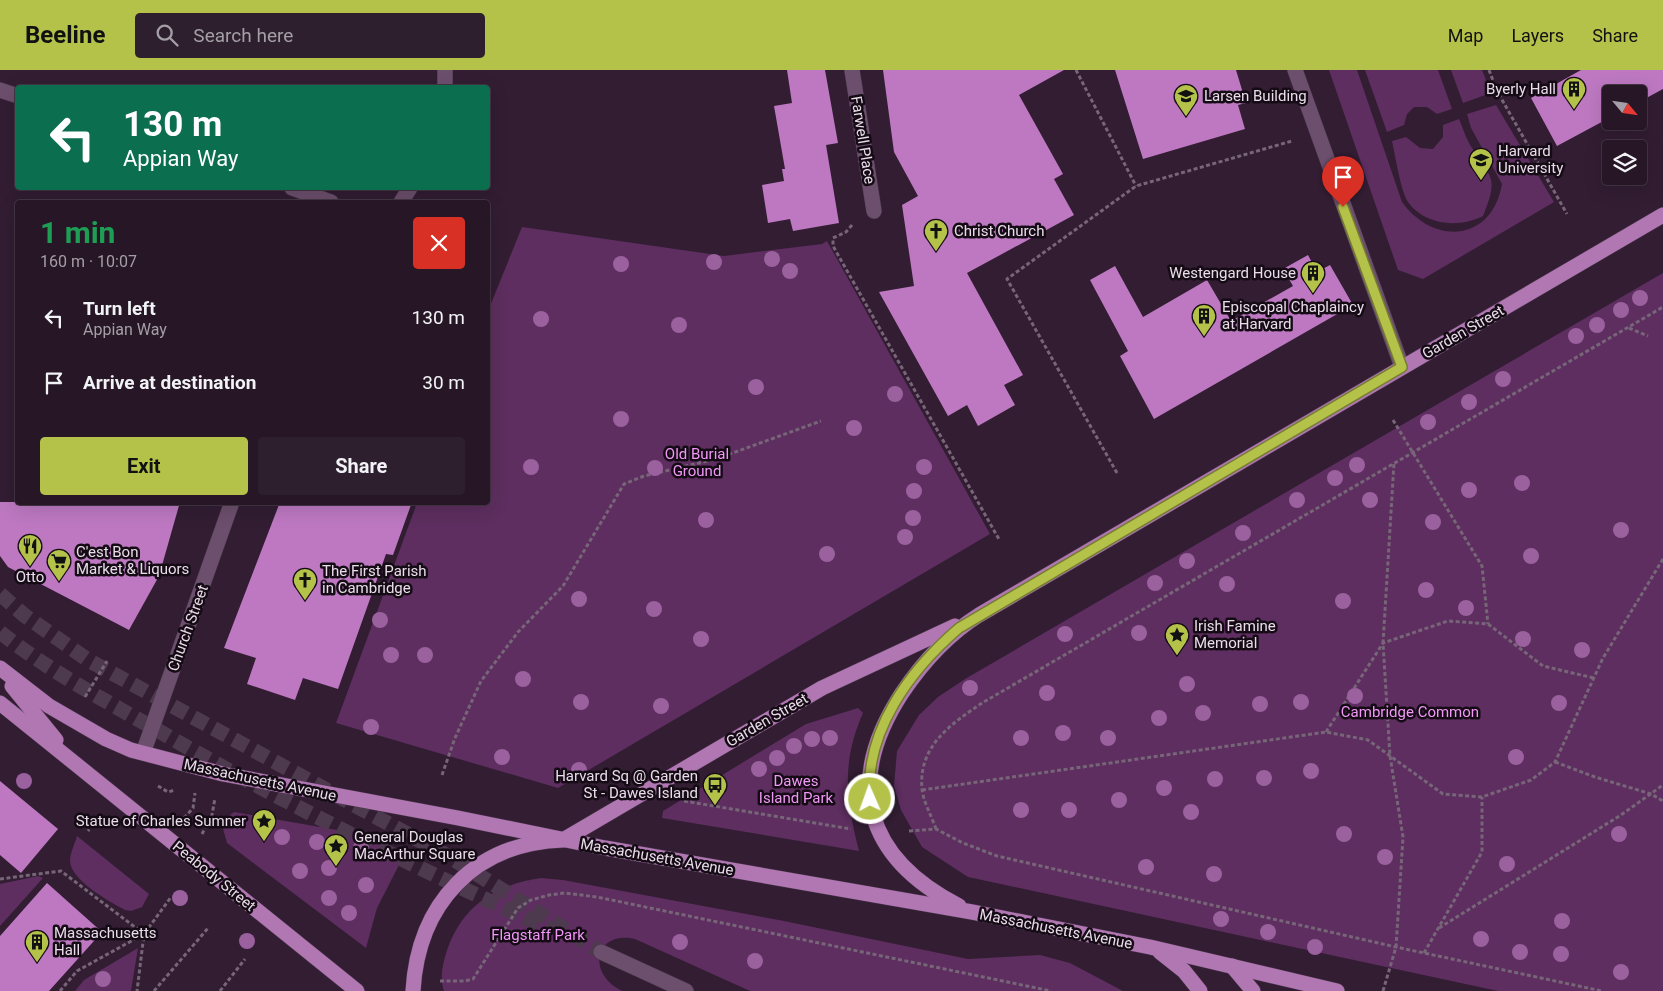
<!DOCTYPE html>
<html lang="en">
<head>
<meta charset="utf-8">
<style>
	:root { --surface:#261626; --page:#2e1f2e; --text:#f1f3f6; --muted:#a49fa7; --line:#423543; --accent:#b4c24a }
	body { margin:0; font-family:Roboto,sans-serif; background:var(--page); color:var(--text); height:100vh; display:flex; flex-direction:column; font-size:19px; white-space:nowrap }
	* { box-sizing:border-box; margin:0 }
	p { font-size:16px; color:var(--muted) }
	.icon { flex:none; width:28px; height:28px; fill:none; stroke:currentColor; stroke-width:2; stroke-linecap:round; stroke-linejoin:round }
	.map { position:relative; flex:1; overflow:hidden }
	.panel { position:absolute; left:15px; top:130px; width:475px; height:305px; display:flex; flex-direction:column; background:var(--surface); border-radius:5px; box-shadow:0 5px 20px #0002,0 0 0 1px var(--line) }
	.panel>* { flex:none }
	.hud { position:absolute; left:15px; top:15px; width:475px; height:105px; border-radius:5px; box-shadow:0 5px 20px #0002,0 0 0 1px var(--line); background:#0b6e4f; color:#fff; overflow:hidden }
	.needle { width:32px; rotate:119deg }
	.tools { position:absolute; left:1602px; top:15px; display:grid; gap:10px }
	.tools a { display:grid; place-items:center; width:45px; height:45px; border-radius:5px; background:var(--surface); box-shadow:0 5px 20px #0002,0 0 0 1px var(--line); font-size:25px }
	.pin { position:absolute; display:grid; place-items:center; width:42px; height:42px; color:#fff; margin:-51px -21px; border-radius:50% 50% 50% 0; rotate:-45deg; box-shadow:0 0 5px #0007 }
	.pin .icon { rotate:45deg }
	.me { position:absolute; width:55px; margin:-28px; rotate:358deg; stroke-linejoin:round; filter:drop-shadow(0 0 4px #0008) }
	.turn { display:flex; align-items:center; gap:18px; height:105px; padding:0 25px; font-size:22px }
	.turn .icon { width:65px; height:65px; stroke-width:2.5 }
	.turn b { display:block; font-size:35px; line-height:42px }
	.round { display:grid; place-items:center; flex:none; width:52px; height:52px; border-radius:5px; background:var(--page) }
	.overview { display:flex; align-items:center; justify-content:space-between; height:85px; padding:0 25px }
	h1 { font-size:30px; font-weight:700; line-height:38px; color:#1e9e55 }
	.action { display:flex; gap:10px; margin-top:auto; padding:10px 25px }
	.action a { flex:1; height:58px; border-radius:5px; background:var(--accent); color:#111; font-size:20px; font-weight:700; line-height:58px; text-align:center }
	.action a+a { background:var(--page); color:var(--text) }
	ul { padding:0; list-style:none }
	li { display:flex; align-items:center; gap:15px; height:65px; padding:0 25px }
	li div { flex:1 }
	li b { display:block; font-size:19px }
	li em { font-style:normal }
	header { display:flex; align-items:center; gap:30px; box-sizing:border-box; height:70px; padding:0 25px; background:var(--accent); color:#111 }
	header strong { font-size:24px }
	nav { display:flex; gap:28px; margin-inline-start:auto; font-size:18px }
	.search { width:350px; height:45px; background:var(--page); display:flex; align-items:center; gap:12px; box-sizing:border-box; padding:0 18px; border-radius:5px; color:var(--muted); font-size:19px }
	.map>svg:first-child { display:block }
</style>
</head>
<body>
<header>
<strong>Beeline</strong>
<div class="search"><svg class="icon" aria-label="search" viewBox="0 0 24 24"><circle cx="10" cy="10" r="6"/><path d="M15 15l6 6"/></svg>Search here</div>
<nav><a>Map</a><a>Layers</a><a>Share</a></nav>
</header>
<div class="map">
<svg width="1663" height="921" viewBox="0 0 1663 921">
	<rect width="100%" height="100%" fill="#321d33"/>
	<g fill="#5d2e5f">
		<path d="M1329,0H1357L1402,132C1434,176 1492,172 1502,114L1471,58L1467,44L1496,35L1554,132L1423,209L1398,200Z"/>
		<polygon points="1365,0 1438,0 1452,39 1437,44 1427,37 1414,37 1407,44 1404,55 1387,62"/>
		<polygon points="1451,0 1482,0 1491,23 1463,33"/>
		<path d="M1459,49C1463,58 1466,69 1472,78C1493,109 1498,109 1483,146C1460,158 1425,156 1408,132C1401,122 1395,85 1392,71L1406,67L1420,78L1433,79L1443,67V55Z"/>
		<polygon points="522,157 724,186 822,174 827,171 990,464 558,718 336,653 417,433 488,432 488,241"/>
		<polygon points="1663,203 1663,921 1498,921 968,807 922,777 901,740 894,716 897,681 919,645 938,627 965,609"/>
		<path d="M858,638L863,643C841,693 846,730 859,781L662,748L663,741L806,654Z"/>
		<polygon points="234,742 377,767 400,793 377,838 366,878 227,773 222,755 228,746"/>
		<path d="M77,766L149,824L142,837L131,841L125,840C110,832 68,809 70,789C71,781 75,773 77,766Z"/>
		<polygon points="38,806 43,808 0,856 0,814"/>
		<path d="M541,808L563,810L784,851L968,889L1040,885L1070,893L1123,921H750L635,869C596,860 585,903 622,921H444C440,910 442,897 445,887C459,838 493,815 541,808Z"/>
		<polygon points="138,878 131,921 75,921 84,910"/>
	</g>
	<g fill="#bd78c1">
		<polygon points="787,0 825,0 838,73 826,75 839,153 793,161 790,149 768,153 762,115 784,111 782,99 785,99 774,36 792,33"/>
		<polygon points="883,0 1064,0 1019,25 1063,104 1054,109 1074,145 967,203 1023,305 1004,315 1015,335 978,356 967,335 948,346 879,222 914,216 902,135 918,126 894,82"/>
		<polygon points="1115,0 1236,0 1246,33 1238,35 1245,59 1143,89"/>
		<polygon points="1581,0 1663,0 1663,19 1639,32 1639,24 1611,24 1611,47 1557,76 1531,28"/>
		<polygon points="1308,185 1317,202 1330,195 1353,235 1154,349 1120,286 1128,281 1090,210 1115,196 1143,247 1207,210 1231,251 1293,216 1283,199"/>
		<polygon points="0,432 180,432 159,506 129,560 8,497 0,486"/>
		<polygon points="280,432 412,432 393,485 386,484 338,619 303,608 295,630 247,614 256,588 224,578"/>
		<polygon points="0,711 58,759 21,803 0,785"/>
		<polygon points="47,813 102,862 49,921 0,921 0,866"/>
	</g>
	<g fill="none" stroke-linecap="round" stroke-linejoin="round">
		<g stroke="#4e3a4e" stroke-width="15" stroke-dasharray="15 8" stroke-linecap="butt">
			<polyline points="0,524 24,545 88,590 448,786 601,882"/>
			<path d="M0,562C50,602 108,632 164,664C289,736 419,799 550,859"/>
		</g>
		<g stroke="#4c384d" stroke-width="16">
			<g id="minor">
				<polyline points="852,0 874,141"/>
				<polyline points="1295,0 1402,297"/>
				<polyline points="445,18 445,0"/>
				<polyline points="0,20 18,26"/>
				<polyline points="292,118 331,132"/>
				<polyline points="401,132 410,118"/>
				<polyline points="143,683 232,432"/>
				<polyline points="601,882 686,921"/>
			</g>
		</g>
		<g stroke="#4c384d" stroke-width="16">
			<g id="major">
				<polyline points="0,598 49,636 106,669 131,680 223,704 458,748 605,778 972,842 1150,877 1337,921"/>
				<polyline points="12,616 56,670"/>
				<polyline points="0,633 357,921"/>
				<path d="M959,836C864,787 844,712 902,623C923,592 947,565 979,545L1663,145"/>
				<polyline points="1160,882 1184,901 1200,921"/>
				<polyline points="1232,896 1253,921"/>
				<path d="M413,921C418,834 474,773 563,770L822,618L955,556"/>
			</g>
		</g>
		<g stroke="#776578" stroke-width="3" stroke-dasharray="4 2.5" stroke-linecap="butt">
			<polyline points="1076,0 1136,116"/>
			<polyline points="1489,0 1497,21 1567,144"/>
			<polyline points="852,155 846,162 833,168 833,176 1000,471"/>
			<polyline points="1629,258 1648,266"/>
			<polyline points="1393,350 1482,496 1488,554"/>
			<polyline points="1117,403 1007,209 1136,116 1292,71"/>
			<polyline points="85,627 107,591"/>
			<polyline points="1326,662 1383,573 1448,551 1488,554 1543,596 1594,608"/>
			<polyline points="1555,692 1595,707 1651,724 1663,731"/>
			<polyline points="442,705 455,668 481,611 518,562 563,516 624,414 644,406 716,389 821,351"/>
			<polyline points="158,716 168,722 175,720"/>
			<polyline points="922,720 1326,662 1368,670 1443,724 1482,727 1531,710 1555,692 1603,588 1663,489"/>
			<polyline points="684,731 851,759"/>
			<polyline points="87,746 95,752 88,761"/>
			<polyline points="184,748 193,738 195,723"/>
			<path d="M936,759C932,747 923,731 922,719C918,676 951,654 982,633L1663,237"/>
			<polyline points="909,761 936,759 963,773 997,786 1396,877 1602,921"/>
			<polyline points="202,764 212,745 215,728"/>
			<polyline points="0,809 61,801 144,864 137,921"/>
			<polyline points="1439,858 1621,745 1663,715"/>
			<polyline points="1424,883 1482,782 1482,727"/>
			<polyline points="440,911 465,911 473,909 518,838 531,830 549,825 565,823 597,827 1051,921"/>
			<polyline points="60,921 77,901 144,864 171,827"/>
			<polyline points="154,921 209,857"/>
			<polyline points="220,921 245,889"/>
			<polyline points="1383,921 1396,877 1403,767 1390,686 1383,573 1394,393"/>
		</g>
		<use href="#minor" stroke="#6c4f6d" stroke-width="15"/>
		<use href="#major" stroke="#b177b3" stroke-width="15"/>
	</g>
	<g fill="#9b619e">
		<circle cx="772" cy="189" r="8"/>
		<circle cx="714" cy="192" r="8"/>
		<circle cx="621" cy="194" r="8"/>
		<circle cx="790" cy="201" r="8"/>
		<circle cx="1640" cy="228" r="8"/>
		<circle cx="1621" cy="240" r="8"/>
		<circle cx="541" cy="249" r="8"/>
		<circle cx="679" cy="255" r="8"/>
		<circle cx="1597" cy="255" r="8"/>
		<circle cx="1576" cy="266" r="8"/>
		<circle cx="1503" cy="309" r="8"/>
		<circle cx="756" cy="317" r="8"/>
		<circle cx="895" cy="324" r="8"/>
		<circle cx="1469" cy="332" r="8"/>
		<circle cx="621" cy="349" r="8"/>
		<circle cx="1428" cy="352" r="8"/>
		<circle cx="854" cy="358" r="8"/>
		<circle cx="1357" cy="395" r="8"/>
		<circle cx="531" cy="397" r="8"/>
		<circle cx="924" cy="397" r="8"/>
		<circle cx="655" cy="398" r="8"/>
		<circle cx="1335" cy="408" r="8"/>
		<circle cx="1522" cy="413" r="8"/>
		<circle cx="1469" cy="420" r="8"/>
		<circle cx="914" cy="421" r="8"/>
		<circle cx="1297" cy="430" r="8"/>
		<circle cx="1370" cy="430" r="8"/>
		<circle cx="913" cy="448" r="8"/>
		<circle cx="706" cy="450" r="8"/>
		<circle cx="1433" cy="452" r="8"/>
		<circle cx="1621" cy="460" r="8"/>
		<circle cx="1243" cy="463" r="8"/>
		<circle cx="905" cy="467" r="8"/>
		<circle cx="827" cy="484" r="8"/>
		<circle cx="1531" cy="486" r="8"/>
		<circle cx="1187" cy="491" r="8"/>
		<circle cx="1155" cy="513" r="8"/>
		<circle cx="1227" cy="514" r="8"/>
		<circle cx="1426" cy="520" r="8"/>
		<circle cx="579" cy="529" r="8"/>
		<circle cx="1343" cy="531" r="8"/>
		<circle cx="1466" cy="538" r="8"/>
		<circle cx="654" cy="539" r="8"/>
		<circle cx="380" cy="550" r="8"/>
		<circle cx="1139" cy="563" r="8"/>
		<circle cx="1065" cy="564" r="8"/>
		<circle cx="701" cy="569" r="8"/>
		<circle cx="1523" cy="569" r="8"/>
		<circle cx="1582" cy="580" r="8"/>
		<circle cx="391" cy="585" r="8"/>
		<circle cx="425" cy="585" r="8"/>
		<circle cx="523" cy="609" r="8"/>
		<circle cx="1187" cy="614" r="8"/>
		<circle cx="970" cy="618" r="8"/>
		<circle cx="1047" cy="623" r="8"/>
		<circle cx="1355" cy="626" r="8"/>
		<circle cx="581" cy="632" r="8"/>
		<circle cx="1301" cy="632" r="8"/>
		<circle cx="1559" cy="633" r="8"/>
		<circle cx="1260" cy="634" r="8"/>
		<circle cx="661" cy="636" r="8"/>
		<circle cx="1203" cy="643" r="8"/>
		<circle cx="1159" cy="648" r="8"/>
		<circle cx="371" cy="657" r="8"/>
		<circle cx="1063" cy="663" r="8"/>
		<circle cx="830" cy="668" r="8"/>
		<circle cx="1021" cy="668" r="8"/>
		<circle cx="1108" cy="668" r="8"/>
		<circle cx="812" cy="669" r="8"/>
		<circle cx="794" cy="676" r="8"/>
		<circle cx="502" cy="687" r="8"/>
		<circle cx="1516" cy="687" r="8"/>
		<circle cx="777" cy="688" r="8"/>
		<circle cx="759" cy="699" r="8"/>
		<circle cx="579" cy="700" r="8"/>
		<circle cx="1311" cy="701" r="8"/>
		<circle cx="1264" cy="708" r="8"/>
		<circle cx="1215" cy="709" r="8"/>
		<circle cx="24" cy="711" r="8"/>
		<circle cx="1164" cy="718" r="8"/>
		<circle cx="1119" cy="730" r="8"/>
		<circle cx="1021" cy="740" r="8"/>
		<circle cx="1069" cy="740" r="8"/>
		<circle cx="1191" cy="742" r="8"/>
		<circle cx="1344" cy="764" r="8"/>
		<circle cx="1619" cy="764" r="8"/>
		<circle cx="282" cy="767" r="8"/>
		<circle cx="317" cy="772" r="8"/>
		<circle cx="361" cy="778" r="8"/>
		<circle cx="1385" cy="787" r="8"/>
		<circle cx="1507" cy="794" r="8"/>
		<circle cx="1146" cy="797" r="8"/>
		<circle cx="329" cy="798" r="8"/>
		<circle cx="300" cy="801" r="8"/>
		<circle cx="1214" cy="804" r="8"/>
		<circle cx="366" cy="815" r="8"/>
		<circle cx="180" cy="828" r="8"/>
		<circle cx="329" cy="828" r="8"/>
		<circle cx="349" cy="843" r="8"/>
		<circle cx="1221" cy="849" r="8"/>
		<circle cx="1562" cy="851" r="8"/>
		<circle cx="1268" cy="862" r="8"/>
		<circle cx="1481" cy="869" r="8"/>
		<circle cx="247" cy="871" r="8"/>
		<circle cx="680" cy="872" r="8"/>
		<circle cx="1315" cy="877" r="8"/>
		<circle cx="1520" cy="882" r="8"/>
		<circle cx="1561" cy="884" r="8"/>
		<circle cx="755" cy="891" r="8"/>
		<circle cx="1621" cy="902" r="8"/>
		<circle cx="103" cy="909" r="8"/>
	</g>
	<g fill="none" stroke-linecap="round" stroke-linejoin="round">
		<g stroke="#757e30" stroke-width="12">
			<path id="route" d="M870,729C864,662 910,600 959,558L1402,297L1343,137"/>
		</g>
		<use href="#route" stroke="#b4c24a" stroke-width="9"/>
	</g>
	<defs>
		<g id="building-pin" transform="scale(1.25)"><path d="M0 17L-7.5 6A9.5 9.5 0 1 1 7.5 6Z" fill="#b4c24a" stroke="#140b15"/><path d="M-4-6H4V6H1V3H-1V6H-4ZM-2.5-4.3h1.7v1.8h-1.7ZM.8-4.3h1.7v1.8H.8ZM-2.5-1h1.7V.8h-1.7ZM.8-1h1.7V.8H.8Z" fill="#111"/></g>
		<g id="university-pin" transform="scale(1.25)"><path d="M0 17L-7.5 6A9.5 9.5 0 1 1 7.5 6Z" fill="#b4c24a" stroke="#140b15"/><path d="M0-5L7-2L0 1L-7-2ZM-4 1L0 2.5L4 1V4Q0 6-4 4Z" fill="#111"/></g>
		<g id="church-pin" transform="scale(1.25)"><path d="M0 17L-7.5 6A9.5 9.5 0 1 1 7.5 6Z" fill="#b4c24a" stroke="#140b15"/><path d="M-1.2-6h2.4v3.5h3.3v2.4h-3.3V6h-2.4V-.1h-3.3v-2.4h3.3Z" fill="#111"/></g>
		<g id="restaurant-pin" transform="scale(1.25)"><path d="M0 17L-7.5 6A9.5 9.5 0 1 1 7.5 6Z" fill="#b4c24a" stroke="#140b15"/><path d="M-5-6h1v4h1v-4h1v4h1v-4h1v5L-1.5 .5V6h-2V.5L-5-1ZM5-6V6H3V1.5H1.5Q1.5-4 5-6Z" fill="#111"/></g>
		<g id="supermarket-pin" transform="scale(1.25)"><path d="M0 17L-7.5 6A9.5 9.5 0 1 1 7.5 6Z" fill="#b4c24a" stroke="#140b15"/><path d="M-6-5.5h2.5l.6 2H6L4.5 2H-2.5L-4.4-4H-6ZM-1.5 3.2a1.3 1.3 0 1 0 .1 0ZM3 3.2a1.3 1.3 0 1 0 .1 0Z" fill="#111"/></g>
		<g id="sight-pin" transform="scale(1.25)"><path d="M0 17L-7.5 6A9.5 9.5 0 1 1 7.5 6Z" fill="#b4c24a" stroke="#140b15"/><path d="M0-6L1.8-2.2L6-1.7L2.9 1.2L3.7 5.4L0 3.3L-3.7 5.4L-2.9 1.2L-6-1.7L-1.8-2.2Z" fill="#111"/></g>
		<g id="bus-pin" transform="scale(1.25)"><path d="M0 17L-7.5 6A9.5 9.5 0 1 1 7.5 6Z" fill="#b4c24a" stroke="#140b15"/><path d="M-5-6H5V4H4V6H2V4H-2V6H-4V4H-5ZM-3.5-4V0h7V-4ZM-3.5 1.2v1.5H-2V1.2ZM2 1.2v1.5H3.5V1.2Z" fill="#111"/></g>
	</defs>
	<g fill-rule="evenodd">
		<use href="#building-pin" x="1574" y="19"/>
		<use href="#university-pin" x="1186" y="26"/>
		<use href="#university-pin" x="1481" y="90"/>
		<use href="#church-pin" x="936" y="161"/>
		<use href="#building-pin" x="1313" y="203"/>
		<use href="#building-pin" x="1204" y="246"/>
		<use href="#restaurant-pin" x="30" y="476"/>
		<use href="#supermarket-pin" x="59" y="491"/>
		<use href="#church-pin" x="305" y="510"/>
		<use href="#sight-pin" x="1177" y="565"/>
		<use href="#bus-pin" x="715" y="715"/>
		<use href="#sight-pin" x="264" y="751"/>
		<use href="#sight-pin" x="336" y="776"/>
		<use href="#building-pin" x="37" y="872"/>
	</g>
	<g text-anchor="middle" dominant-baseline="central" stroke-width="5" stroke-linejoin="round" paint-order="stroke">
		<g font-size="15" fill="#eadcea" stroke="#140b15" text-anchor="start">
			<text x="1556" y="19" text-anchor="end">Byerly Hall</text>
			<text x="1204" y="26">Larsen Building</text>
			<text x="1498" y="81">Harvard<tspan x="1498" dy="17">University</tspan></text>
			<text x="954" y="161">Christ Church</text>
			<text x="1296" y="203" text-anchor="end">Westengard House</text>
			<text x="1222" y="237">Episcopal Chaplaincy<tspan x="1222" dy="17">at Harvard</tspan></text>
			<text x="76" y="482">C'est Bon<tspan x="76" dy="17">Market &amp; Liquors</tspan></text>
			<text x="322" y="501">The First Parish<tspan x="322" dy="17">in Cambridge</tspan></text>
			<text x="30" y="507" text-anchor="middle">Otto</text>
			<text x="1194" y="556">Irish Famine<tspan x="1194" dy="17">Memorial</tspan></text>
			<text x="698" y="706" text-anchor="end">Harvard Sq @ Garden<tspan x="698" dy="17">St - Dawes Island</tspan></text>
			<text x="246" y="751" text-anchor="end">Statue of Charles Sumner</text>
			<text x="354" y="767">General Douglas<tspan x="354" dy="17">MacArthur Square</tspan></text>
			<text x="54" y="863">Massachusetts<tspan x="54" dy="17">Hall</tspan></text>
		</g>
		<g font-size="15" fill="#eadcea" stroke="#140b15">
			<text transform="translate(863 70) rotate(81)">Farwell Place</text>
			<text transform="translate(1463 262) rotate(-30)">Garden Street</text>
			<text transform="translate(188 558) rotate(-70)">Church Street</text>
			<text transform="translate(767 650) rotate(-30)">Garden Street</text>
			<text transform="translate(260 710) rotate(12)">Massachusetts Avenue</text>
			<text transform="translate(657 787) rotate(10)">Massachusetts Avenue</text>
			<text transform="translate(214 806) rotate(39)">Peabody Street</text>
			<text transform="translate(1056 859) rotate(11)">Massachusetts Avenue</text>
		</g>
		<g font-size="15" fill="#f198f6" stroke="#140b15">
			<text x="697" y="384">Old Burial<tspan x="697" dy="17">Ground</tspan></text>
			<text x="1410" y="642">Cambridge Common</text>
			<text x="796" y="711">Dawes<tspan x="796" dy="17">Island Park</tspan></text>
			<text x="538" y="865">Flagstaff Park</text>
		</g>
	</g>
</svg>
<div class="tools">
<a><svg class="needle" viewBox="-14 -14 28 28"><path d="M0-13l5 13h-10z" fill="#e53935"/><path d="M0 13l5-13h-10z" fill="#a49fa7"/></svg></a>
<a><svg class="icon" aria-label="layers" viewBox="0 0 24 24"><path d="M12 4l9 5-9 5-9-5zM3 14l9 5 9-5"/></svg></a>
</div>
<div class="pin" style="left:1343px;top:137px;background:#d93025"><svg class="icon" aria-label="arrive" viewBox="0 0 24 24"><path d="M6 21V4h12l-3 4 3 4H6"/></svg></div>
<svg class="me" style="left:870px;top:729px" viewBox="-20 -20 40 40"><circle r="17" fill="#b4c24a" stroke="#fff" stroke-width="3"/><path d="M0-11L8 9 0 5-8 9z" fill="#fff"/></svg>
<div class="hud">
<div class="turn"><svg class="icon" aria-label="left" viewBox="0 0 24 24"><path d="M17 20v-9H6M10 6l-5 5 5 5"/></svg><div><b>130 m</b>Appian Way</div></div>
</div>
<section class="panel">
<div class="overview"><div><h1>1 min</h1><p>160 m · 10:07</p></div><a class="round" style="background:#d93025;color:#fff"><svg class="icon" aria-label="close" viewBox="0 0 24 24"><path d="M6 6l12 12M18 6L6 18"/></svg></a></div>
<ul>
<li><svg class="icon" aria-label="left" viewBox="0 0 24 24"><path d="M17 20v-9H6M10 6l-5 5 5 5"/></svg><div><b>Turn left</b><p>Appian Way</p></div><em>130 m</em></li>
<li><svg class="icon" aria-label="arrive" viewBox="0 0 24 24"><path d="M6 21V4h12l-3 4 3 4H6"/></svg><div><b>Arrive at destination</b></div><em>30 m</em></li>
</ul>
<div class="action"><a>Exit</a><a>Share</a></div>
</section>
</div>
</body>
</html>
